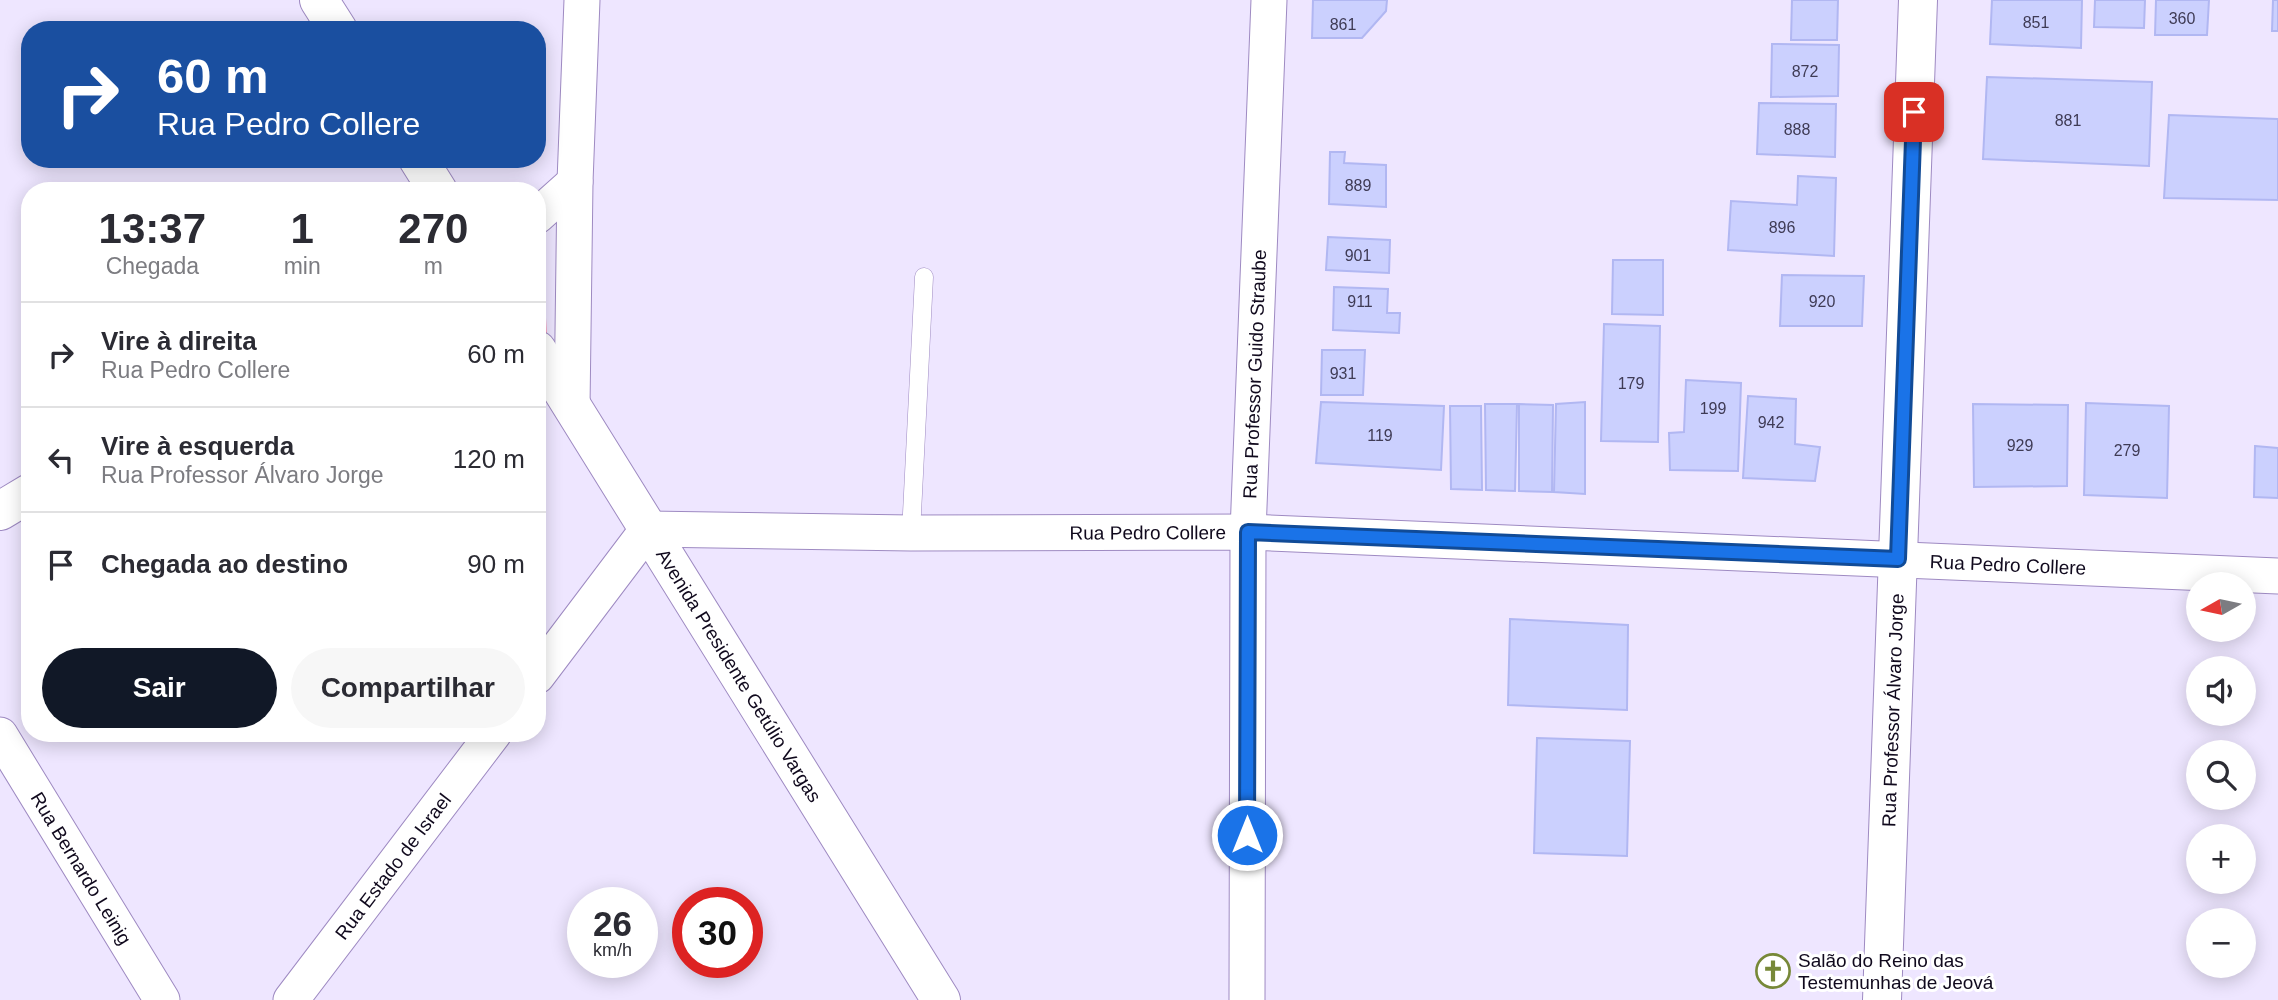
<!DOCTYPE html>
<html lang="pt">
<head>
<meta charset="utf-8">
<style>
	:root { --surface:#fff; --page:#f7f7f7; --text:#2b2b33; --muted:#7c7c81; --line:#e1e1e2; --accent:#111827 }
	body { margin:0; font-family:Helvetica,sans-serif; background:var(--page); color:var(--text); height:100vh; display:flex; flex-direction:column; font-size:26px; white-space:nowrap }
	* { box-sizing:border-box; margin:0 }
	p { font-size:23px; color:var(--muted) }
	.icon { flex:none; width:38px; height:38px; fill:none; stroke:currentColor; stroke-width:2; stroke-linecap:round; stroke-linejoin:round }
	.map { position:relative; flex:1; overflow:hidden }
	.drawer { position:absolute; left:21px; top:182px; width:525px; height:560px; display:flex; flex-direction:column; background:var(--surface); border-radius:28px; box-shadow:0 4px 18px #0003 }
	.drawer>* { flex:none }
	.top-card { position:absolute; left:21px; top:21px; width:525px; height:147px; border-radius:28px; box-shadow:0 4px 18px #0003; background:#1a4fa0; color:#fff; overflow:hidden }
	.needle { width:46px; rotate:261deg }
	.fabs { position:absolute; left:2186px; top:572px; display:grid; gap:14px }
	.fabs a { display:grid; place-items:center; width:70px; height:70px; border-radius:50%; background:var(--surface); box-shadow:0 4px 18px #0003; font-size:35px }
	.speed { position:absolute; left:567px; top:887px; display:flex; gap:14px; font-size:35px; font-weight:700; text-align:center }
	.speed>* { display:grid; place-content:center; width:91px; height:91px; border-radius:50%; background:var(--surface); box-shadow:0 4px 18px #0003; line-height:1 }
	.speed small { font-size:18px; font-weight:400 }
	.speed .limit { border:10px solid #d22; background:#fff; color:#111 }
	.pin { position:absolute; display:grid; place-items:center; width:60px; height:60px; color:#fff; margin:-30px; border-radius:14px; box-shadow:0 4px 10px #0006 }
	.me { position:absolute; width:77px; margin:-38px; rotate:0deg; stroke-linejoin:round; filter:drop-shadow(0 0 5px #0008) }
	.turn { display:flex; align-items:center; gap:24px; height:147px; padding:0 21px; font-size:32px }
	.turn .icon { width:91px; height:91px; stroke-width:2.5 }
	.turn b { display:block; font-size:49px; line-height:60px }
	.eta { display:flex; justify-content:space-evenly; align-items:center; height:119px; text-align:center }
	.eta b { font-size:42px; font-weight:700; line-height:49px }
	.primary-button { display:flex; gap:14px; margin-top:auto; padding:14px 21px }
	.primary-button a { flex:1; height:80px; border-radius:42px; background:var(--accent); color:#fff; font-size:28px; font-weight:700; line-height:80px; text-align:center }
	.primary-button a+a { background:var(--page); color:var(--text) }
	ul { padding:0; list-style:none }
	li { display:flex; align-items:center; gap:21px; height:105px; padding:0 21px; border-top:2px solid var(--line) }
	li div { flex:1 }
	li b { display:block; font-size:26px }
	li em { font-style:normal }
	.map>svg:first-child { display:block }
</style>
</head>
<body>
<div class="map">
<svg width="2278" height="1000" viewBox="0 0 2278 1000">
	<rect width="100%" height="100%" fill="#eee6ff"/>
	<polygon fill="#fe9dbb" points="541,236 547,334 537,321 537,238"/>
	<g fill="#cbd0fe" stroke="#b1b7f2" stroke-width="2">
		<polygon points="1313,0 1387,0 1386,11 1362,38 1312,38"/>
		<polygon points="1792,0 1838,0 1837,40 1791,40"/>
		<polygon points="1992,0 2082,0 2081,48 1990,44"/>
		<polygon points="2095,0 2145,0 2144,28 2094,27"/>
		<polygon points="2156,0 2209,0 2207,35 2155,35"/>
		<polygon points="2273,0 2278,0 2278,31 2272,31"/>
		<polygon points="1772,44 1839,45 1838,96 1771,97"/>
		<polygon points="1987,77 2152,82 2149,166 1983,159"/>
		<polygon points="1759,103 1836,104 1835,157 1757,154"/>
		<polygon points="2169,115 2278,119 2278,200 2164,198"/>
		<polygon points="1330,152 1345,152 1344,163 1386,165 1386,207 1329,204"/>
		<polygon points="1798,176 1836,178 1834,256 1728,250 1731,201 1797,205"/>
		<polygon points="1328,237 1390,240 1389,273 1326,270"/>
		<polygon points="1613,260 1663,260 1663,315 1612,314"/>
		<polygon points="1782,275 1864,276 1862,326 1780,326"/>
		<polygon points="1334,287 1388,289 1387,313 1400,313 1399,333 1333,330"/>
		<polygon points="1604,324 1660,326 1658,442 1601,441"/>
		<polygon points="1322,350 1365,350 1363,395 1321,395"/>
		<polygon points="1686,380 1741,383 1738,471 1670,470 1669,433 1684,432"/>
		<polygon points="1748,396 1796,399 1795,444 1820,447 1815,481 1743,478"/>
		<polygon points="1321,402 1444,406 1441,470 1316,463"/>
		<polygon points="1585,402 1585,494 1554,492 1556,404"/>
		<polygon points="2086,403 2169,406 2167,498 2084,495"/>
		<polygon points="1485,404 1517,404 1515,491 1486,490"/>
		<polygon points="1519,404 1553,405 1552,492 1519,491"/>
		<polygon points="1973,404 2068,405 2067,486 1974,487"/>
		<polygon points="1450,406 1481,406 1482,490 1451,489"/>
		<polygon points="2255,446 2278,448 2278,498 2254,497"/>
		<polygon points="1510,619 1628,625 1627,710 1508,705"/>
		<polygon points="1537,738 1630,741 1627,856 1534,853"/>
	</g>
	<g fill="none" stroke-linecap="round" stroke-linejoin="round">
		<g stroke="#9e8ac2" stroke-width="19">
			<polyline id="service" points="911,533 924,277"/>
		</g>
		<g stroke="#9e8ac2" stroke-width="37">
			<g id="minor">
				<polyline points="537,216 575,182"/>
				<polyline points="572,407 575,182 582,0"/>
				<path id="s1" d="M537,676L648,529L911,533L1248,532L2278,576"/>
				<path id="s2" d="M0,735L162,1000"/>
				<path id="s3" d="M291,1000L494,733"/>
				<path id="s4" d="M1247,1000L1248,532L1269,0"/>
			</g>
		</g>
		<g stroke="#9e8ac2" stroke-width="40">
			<g id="tertiary">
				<polyline points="0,511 30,493"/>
				<path id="s5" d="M1882,1000L1918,0"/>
			</g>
		</g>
		<g stroke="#9e8ac2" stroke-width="40">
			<g id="secondary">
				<polyline points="319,0 338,30"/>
				<polyline points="418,159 438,191"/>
				<path id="s6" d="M537,350L941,1000"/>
			</g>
		</g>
		<use href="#service" stroke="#fff" stroke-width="18"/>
		<use href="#minor" stroke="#fff" stroke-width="35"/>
		<use href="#tertiary" stroke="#fff" stroke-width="38"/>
		<use href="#secondary" stroke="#fff" stroke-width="38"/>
	</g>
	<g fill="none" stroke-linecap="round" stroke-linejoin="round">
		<g stroke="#114b97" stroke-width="18">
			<polyline id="route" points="1247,835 1248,532 1898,559 1914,112"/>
		</g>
		<use href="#route" stroke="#1a73e8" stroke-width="12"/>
	</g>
	<defs>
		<g id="church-ring" transform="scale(1.75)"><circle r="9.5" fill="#fff" stroke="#778838" stroke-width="1.5"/><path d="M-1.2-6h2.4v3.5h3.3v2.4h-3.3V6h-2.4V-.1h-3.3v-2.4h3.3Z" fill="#778838"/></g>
	</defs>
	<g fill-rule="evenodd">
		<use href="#church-ring" x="1773" y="971"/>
	</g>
	<g text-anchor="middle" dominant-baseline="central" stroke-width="6" stroke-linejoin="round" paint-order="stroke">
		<g font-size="16" fill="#3f3b55">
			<text x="2182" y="18">360</text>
			<text x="2036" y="22">851</text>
			<text x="1343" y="24">861</text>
			<text x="1805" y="71">872</text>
			<text x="2068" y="120">881</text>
			<text x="1797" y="129">888</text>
			<text x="1358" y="185">889</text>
			<text x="1782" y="227">896</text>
			<text x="1358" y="255">901</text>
			<text x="1360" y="301">911</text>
			<text x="1822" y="301">920</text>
			<text x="1343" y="373">931</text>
			<text x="1631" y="383">179</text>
			<text x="1713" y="408">199</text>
			<text x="1771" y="422">942</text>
			<text x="1380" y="435">119</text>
			<text x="2020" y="445">929</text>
			<text x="2127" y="450">279</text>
		</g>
		<g font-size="19" fill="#10091d" stroke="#fff">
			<text stroke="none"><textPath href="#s4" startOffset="626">Rua Professor Guido Straube</textPath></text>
			<text stroke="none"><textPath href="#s1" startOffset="684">Rua Pedro Collere</textPath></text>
			<text stroke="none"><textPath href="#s1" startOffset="1545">Rua Pedro Collere</textPath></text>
			<text stroke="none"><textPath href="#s6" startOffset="383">Avenida Presidente Getúlio Vargas</textPath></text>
			<text stroke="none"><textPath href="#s5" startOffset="290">Rua Professor Álvaro Jorge</textPath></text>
			<text stroke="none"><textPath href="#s3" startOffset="168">Rua Estado de Israel</textPath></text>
			<text stroke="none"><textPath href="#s2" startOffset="156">Rua Bernardo Leinig</textPath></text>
		</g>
		<g font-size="19" fill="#10091d" stroke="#fff" text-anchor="start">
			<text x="1798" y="960">Salão do Reino das<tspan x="1798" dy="22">Testemunhas de Jeová</tspan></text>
		</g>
	</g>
</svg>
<div class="fabs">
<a><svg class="needle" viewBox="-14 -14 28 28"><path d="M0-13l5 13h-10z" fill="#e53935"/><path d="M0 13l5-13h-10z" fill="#7c7c81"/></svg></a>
<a><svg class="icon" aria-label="sound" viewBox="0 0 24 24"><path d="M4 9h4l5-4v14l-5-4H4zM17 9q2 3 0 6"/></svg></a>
<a><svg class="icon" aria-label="search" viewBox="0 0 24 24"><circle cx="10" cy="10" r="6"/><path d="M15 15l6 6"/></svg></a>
<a>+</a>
<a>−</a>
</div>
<div class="speed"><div>26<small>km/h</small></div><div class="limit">30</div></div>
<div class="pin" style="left:1914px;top:112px;background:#d93025"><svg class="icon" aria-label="arrive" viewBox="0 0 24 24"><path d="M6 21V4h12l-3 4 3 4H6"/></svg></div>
<svg class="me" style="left:1247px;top:835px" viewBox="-20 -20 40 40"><circle r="17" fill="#1a73e8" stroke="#fff" stroke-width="3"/><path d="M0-11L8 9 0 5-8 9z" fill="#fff"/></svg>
<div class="top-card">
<div class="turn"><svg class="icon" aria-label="right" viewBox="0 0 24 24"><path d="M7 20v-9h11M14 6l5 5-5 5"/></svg><div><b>60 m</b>Rua Pedro Collere</div></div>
</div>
<section class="drawer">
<div class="eta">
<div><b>13:37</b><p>Chegada</p></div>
<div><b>1</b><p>min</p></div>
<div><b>270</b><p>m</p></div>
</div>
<ul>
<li><svg class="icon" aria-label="right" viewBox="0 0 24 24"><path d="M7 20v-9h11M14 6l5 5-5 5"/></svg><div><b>Vire à direita</b><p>Rua Pedro Collere</p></div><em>60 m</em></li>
<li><svg class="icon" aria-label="left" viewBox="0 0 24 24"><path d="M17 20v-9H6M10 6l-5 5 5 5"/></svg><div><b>Vire à esquerda</b><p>Rua Professor Álvaro Jorge</p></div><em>120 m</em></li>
<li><svg class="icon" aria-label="arrive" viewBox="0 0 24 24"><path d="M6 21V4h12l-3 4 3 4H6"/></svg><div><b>Chegada ao destino</b></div><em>90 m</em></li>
</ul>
<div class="primary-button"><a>Sair</a><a>Compartilhar</a></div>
</section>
</div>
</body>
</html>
